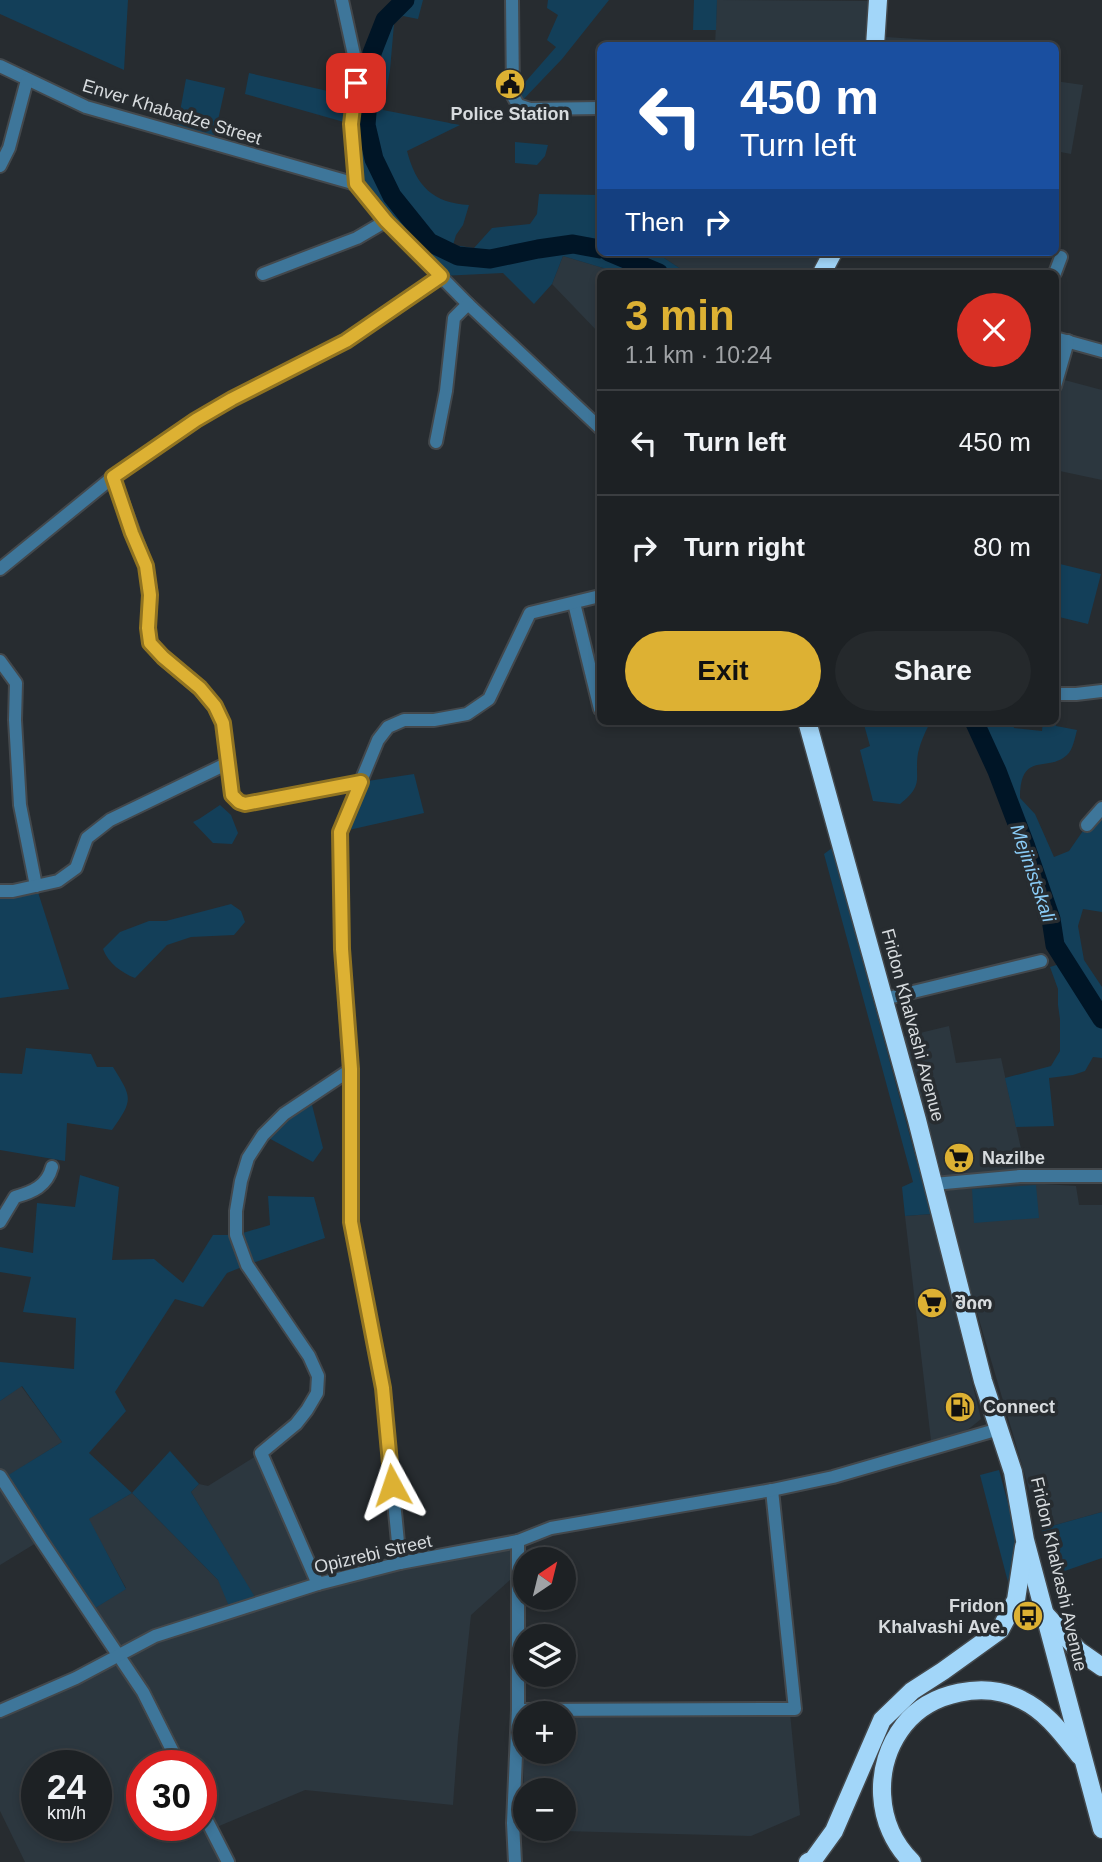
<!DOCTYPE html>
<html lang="en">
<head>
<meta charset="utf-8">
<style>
	:root { --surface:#1d2124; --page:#25292c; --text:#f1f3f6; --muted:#a0a3a6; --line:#3b3e41; --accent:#ddb133 }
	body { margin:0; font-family:Helvetica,"Noto Sans Georgian",sans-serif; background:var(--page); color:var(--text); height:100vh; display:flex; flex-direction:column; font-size:26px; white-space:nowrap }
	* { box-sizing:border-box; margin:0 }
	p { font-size:23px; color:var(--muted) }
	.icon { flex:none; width:38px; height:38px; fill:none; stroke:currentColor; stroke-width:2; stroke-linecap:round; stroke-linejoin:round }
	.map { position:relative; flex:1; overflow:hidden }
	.sheet { position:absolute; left:597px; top:270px; width:462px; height:455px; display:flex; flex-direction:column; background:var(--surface); border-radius:10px; box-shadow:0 4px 10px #0003,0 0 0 2px var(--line) }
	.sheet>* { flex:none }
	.top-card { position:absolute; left:597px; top:42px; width:462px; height:214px; border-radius:10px; box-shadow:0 4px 10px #0003,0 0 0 2px var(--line); background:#1a4fa0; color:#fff; overflow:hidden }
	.needle { width:46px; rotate:35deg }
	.tools { position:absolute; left:513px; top:1547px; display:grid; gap:14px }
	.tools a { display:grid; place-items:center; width:63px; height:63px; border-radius:50%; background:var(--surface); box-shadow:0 4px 10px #0003,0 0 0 2px var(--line); font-size:35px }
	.speed { position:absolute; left:21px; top:1750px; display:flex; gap:14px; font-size:35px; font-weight:700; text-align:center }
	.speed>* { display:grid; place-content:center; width:91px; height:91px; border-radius:50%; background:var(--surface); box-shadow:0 4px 10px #0003,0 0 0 2px var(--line); line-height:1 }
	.speed small { font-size:18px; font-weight:400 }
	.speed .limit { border:10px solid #d22; background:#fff; color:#111 }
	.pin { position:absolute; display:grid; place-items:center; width:60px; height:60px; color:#fff; margin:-30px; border-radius:14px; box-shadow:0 4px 10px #0006 }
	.me { position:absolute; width:77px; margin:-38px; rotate:355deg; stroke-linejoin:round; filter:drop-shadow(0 0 5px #0008) }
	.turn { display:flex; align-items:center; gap:24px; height:147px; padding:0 28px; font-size:32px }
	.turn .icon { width:91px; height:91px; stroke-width:2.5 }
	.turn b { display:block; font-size:49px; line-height:60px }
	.then { display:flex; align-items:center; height:66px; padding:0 28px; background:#0003; gap:14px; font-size:26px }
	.round { display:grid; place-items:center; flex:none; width:74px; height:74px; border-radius:37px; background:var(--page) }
	.headline { display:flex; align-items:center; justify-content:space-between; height:119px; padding:0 28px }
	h1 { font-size:42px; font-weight:700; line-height:52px; color:var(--accent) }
	.primary-button { display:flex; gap:14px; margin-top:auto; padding:14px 28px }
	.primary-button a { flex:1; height:80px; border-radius:42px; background:var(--accent); color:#111; font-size:28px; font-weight:700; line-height:80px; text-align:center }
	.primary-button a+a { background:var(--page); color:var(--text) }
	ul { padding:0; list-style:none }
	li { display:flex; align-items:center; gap:21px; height:105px; padding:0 28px; border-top:2px solid var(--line) }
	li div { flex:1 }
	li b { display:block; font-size:26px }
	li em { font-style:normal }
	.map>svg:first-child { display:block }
</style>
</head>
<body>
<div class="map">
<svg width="1102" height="1862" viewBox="0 0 1102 1862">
	<rect width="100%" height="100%" fill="#272c30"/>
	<g fill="#2c373f" fill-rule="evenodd">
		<polygon points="717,0 871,1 865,45 715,46"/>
		<polygon points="886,37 963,42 994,43 994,46 885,45"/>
		<polygon points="1055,81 1083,85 1071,154 1055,151"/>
		<polygon points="655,252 822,252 810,273 687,273"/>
		<polygon points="563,256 620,273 600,273 600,334 552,284"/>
		<polygon points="1057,378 1102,390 1102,480 1055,470 1055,386"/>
		<polygon points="949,1026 956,1063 1001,1058 1027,1176 942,1175 903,1037"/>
		<polygon points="1029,1183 1076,1186 1079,1205 1102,1205 1102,1512 1041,1529 941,1191"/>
		<polygon points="931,1214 981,1419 970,1428 932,1449 905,1216"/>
		<polygon points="21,1386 62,1442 3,1479 41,1540 0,1565 0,1401"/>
		<path d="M261,1453L318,1584L518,1541L510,1580L471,1615L458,1737L453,1805L305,1790L212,1829L228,1862H25L0,1811V1711L49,1681L76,1678L119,1655L89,1612L126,1588L88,1519L132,1493L218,1580L257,1602L191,1492L199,1484L208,1486ZM37,1766H96V1825H37ZM142,1766H201V1825H142Z"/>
		<path d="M790,1713L800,1815L751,1836L524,1830L523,1714H525V1752H564V1714ZM525,1790H564V1829H525Z"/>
	</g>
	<g fill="#133f59">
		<polygon points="0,0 128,0 124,70 0,14"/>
		<path d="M405,0H423L418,19L403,16L394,24L390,70L383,110L460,125L407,151C416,186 433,203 469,205L463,225L456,235L453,245L474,248L492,228L530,224L537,214L539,194L600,195V252H655L687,273H620L563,256L552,284L534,304L503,273L441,276L356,184L351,124L245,94L249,73L354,97V55L372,53L385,20Z"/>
		<polygon points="548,0 609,0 562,59 518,105 513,96 556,47 547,40 558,15 547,8"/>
		<polygon points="694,0 717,0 716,30 693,30"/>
		<polygon points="186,79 225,88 213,143 176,133"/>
		<polygon points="515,142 548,145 545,156 537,165 515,163"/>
		<polygon points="1060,564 1101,574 1088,624 1055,616 1055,583"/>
		<path d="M863,721H931C925,732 921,741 918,753C914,779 925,784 900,804L873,801L860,750L870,746Z"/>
		<path d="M974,721H1013L1014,728L1042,731L1043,721H1055L1056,726L1077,730C1075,737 1073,750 1067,755C1048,773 1020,750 1020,798L1035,814L1054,857L1069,851L1087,825L1102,817V912L1083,909L1078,926L1084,960L1102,987V1058L1093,1057L1085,1071L1073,1075L1049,1078L1054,1126L1016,1127L1005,1078L1051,1066L1060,1051V1019L1058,1005V989L1050,967L1066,962L1055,945L1051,919L1026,847L997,771Z"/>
		<polygon points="414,774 424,813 340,832 361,782"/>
		<polygon points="220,805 231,815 238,833 232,844 213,843 193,822 199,819"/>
		<polygon points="832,848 931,1214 905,1216 902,1187 913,1182 824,854"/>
		<polygon points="36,886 69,989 0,998 0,891"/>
		<path d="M231,904L241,911L245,922L234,935L191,937L167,945L135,978C122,973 108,963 103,949L120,932L149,921H166Z"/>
		<path d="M26,1048L91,1054L97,1067H113C132,1098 134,1099 112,1130L67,1123L65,1161L0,1150V1073L22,1074Z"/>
		<polygon points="310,1097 323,1148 313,1162 263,1135"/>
		<polygon points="80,1175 119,1187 112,1260 154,1259 183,1283 213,1235 236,1235 270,1225 268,1196 314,1197 325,1238 247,1265 227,1273 203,1307 175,1299 115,1392 126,1411 89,1453 132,1493 170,1451 199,1484 191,1492 258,1602 231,1611 218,1580 132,1493 89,1519 126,1589 89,1612 2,1479 62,1442 22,1386 0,1401 0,1362 74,1369 76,1318 23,1312 31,1277 0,1272 0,1247 33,1253 37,1203 75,1207"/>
		<polygon points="1036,1185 1039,1218 974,1223 972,1189"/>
		<polygon points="999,1470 1017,1537 1008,1582 980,1475"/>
		<polygon points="1102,1512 1102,1558 1056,1574 1041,1529"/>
	</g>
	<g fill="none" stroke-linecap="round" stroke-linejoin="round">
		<g stroke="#001526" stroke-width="19">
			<polyline points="405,0 385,20 372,53 366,125 374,159 392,196 429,242 458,256 490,259 538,249 573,244 600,249"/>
			<polyline points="609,252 659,273"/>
			<polyline points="974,721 997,771 1026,847 1051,919 1055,945 1102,1019"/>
		</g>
		<g stroke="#43484c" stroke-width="16">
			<g id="minor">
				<polyline points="342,0 354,55 356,83 351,124 356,184 386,221 468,304 600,428"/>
				<polyline points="512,0 513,96 518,105 530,109 600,108"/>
				<polyline points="0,66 86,107 356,184"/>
				<polyline points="0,166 9,148 27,80"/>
				<polyline points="1055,273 1061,257"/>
				<polyline points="263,274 357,238 386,221"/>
				<polyline points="1055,338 1102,351"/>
				<polyline points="1055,386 1068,341"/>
				<polyline points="436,442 446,391 454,318 468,304"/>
				<polyline points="113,477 146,566 151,595 148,628 151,643 162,657 199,688 215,707 223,723 232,795 239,802 245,804 361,782"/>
				<polyline points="0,569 113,477 196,420 232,399 346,341 441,276"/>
				<polyline points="574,603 600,709"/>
				<polyline points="0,661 16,683 15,720 20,805 36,886"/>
				<polyline points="1055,694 1076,694 1102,691"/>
				<polyline points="1087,825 1102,808"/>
				<polyline points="0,891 13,891 58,881 76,868 87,838 110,820 228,763"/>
				<polyline points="884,999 1041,961"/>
				<polyline points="934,1184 1020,1176 1102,1176"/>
				<path d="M0,1222L15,1197C33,1192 47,1186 52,1167"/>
				<polyline points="0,1476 41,1540 143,1692 180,1766"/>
				<polyline points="400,1563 383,1388 351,1222 350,1070 342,949 340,832 378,740 388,727 404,720 434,720 467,714 489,699 530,613 600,596"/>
				<polyline points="318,1584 261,1453 296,1424 307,1410 317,1393 318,1376 309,1356 247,1265 236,1235 236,1211 241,1181 248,1158 263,1135 284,1114 350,1070"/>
				<polyline points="518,1710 795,1709 772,1490"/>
				<polyline points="0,1711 76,1678 155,1636 318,1584 400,1563 518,1541 551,1528 772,1490 833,1477 999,1429"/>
				<polyline points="201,1809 228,1862"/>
				<polyline points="515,1862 513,1823 518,1710 518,1541"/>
			</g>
		</g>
		<g stroke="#43484c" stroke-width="21">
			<g id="highway">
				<polyline points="875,46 878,0"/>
				<polyline points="822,273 833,252"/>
				<polyline points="807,721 917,1120 983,1381 1013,1472 1025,1540 1102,1829"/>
				<polyline points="1046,1615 1079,1651 1102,1667"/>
				<polyline points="808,1862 813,1860 834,1831 882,1720 912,1691 943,1671 1000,1630 1016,1600 1024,1547"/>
				<path d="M912,1862C875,1826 872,1766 904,1725C931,1691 985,1681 1022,1700C1047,1712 1063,1735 1080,1756"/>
			</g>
		</g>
		<use href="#minor" stroke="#3e769a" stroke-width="12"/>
		<use href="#highway" stroke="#a2d6f9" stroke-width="18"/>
	</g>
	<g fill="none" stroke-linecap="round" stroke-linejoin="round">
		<g stroke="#907321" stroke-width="18">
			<polyline id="route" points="356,83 351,124 356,184 386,221 441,276 346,341 232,399 196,420 113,477 132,533 146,566 150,595 148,628 150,643 163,657 200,688 215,706 223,723 232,795 239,802 245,804 361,782 340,832 342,949 351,1069 351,1222 383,1388 392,1485"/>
		</g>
		<use href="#route" stroke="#ddb133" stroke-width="12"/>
	</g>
	<defs>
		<g id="civic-disc" transform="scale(1.575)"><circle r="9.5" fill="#ddb133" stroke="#272c30"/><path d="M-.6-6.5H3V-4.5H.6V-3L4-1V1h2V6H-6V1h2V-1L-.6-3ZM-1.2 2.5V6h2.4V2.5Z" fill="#111"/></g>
		<g id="supermarket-disc" transform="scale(1.575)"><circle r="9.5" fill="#ddb133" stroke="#272c30"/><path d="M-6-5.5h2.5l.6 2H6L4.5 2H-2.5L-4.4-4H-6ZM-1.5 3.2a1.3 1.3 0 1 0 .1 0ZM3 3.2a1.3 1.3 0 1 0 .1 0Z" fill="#111"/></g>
		<g id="fuel-disc" transform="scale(1.575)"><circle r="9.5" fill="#ddb133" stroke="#272c30"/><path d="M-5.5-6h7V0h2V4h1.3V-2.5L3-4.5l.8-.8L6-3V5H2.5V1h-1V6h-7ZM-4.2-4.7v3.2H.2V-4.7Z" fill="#111"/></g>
		<g id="bus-disc" transform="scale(1.575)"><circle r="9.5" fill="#ddb133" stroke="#272c30"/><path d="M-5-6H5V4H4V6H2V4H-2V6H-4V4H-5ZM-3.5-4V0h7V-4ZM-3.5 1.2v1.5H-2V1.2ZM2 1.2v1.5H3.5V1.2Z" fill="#111"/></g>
	</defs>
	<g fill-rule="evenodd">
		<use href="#civic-disc" x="510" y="84"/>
		<use href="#supermarket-disc" x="959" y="1158"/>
		<use href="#supermarket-disc" x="932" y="1303"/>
		<use href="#fuel-disc" x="960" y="1407"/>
		<use href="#bus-disc" x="1028" y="1616"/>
	</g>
	<g text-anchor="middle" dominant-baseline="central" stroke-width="7" stroke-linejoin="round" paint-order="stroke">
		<g font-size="18" fill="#d7dbde" stroke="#272c30">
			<text transform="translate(172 112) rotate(17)">Enver Khabadze Street</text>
			<text transform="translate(913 1025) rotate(75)">Fridon Khalvashi Avenue</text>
			<text transform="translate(373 1554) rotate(-13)">Opizrebi Street</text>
			<text transform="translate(1059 1574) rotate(77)">Fridon Khalvashi Avenue</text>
		</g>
		<g font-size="18" font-weight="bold" fill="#d7dbde" stroke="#272c30" text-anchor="start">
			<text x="510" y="114" text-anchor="middle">Police Station</text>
			<text x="982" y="1158">Nazilbe</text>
			<text x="955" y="1303">შიო</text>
			<text x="983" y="1407">Connect</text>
			<text x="1005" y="1606" text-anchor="end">Fridon<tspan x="1005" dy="21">Khalvashi Ave.</tspan></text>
		</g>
		<g font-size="19" font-style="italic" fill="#8accf7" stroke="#272c30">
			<text transform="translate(1033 873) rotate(71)">Mejinistskali</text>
		</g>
	</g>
</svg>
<div class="tools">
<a><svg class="needle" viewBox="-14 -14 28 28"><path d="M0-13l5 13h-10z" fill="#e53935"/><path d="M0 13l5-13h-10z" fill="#a0a3a6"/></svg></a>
<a><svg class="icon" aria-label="layers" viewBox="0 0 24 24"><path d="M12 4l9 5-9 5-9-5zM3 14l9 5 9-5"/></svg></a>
<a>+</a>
<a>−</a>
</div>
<div class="speed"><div>24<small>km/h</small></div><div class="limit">30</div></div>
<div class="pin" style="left:356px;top:83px;background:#d93025"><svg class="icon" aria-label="arrive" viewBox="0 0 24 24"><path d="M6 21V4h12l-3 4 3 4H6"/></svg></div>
<svg class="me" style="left:392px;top:1485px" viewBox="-20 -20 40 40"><path d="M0-17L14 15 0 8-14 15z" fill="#ddb133" stroke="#fff" stroke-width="4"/></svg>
<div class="top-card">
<div class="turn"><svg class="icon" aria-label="left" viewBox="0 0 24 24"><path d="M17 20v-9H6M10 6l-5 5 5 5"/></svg><div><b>450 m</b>Turn left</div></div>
<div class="then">Then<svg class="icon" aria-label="right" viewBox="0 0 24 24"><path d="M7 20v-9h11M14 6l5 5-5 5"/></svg></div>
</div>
<section class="sheet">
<div class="headline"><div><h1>3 min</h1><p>1.1 km · 10:24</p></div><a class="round" style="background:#d93025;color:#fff"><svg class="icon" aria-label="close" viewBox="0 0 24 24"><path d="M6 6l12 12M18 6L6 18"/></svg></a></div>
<ul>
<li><svg class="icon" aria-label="left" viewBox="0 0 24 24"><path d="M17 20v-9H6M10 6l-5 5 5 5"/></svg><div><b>Turn left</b></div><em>450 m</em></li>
<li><svg class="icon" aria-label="right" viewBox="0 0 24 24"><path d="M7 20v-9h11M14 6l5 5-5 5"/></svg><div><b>Turn right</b></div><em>80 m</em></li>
</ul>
<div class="primary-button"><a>Exit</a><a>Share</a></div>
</section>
</div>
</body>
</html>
